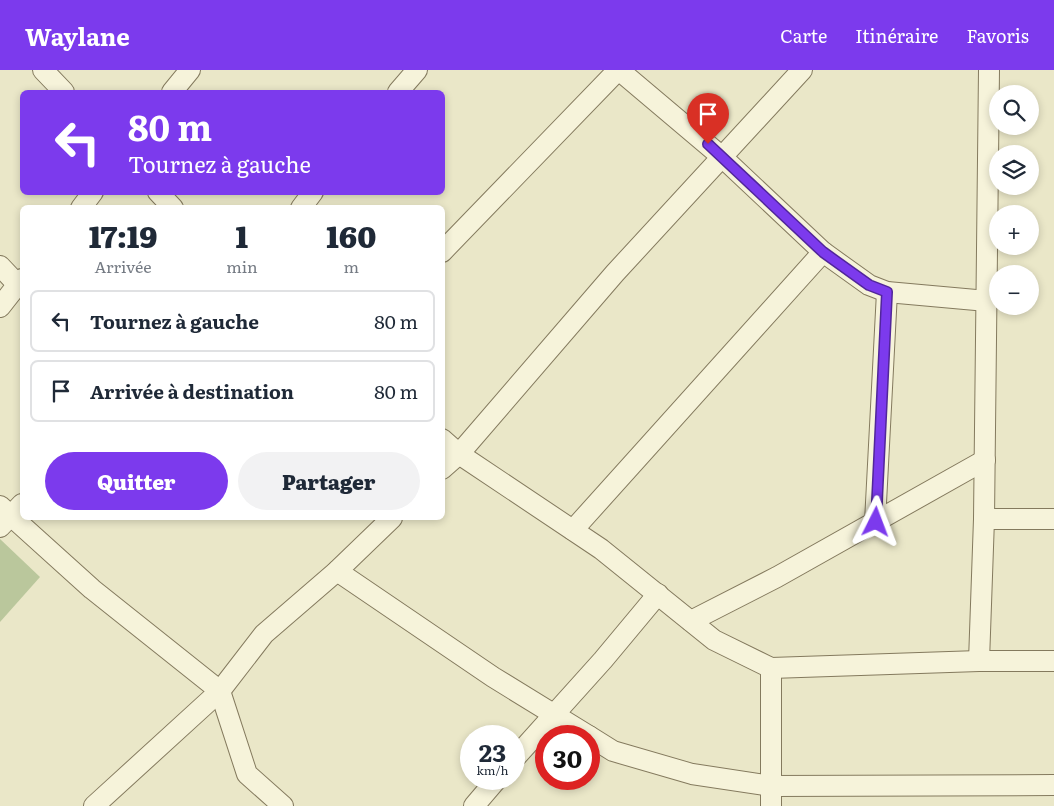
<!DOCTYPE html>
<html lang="fr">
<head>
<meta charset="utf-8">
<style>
	:root { --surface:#fff; --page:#f2f2f3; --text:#1f2937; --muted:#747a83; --line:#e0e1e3; --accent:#7c3aed }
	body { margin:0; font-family:Literata,serif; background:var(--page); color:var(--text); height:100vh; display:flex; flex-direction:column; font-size:19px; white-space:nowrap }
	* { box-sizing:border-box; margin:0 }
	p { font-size:16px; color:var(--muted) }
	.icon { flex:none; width:28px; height:28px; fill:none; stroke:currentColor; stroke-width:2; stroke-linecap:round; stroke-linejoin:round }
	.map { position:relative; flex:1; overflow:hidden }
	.drawer { position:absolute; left:20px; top:135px; width:425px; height:315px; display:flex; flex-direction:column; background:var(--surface); border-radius:8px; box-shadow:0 2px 8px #0003 }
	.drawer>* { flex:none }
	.guide { position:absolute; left:20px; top:20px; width:425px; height:105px; border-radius:8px; box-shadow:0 2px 8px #0003; background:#7c3aed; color:#fff; overflow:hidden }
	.fabs { position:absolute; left:989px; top:15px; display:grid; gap:10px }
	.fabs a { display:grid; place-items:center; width:50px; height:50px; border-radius:50%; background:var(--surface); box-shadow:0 2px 8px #0003; font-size:25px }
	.speed { position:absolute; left:460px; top:655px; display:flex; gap:10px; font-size:25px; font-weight:700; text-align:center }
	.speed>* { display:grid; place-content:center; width:65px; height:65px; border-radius:50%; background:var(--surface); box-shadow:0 2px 8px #0003; line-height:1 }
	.speed small { font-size:12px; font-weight:400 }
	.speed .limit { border:8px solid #d22; background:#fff; color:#111 }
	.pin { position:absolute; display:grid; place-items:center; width:42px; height:42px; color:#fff; margin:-51px -21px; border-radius:50% 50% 50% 0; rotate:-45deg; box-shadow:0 0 5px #0007 }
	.pin .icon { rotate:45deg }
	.me { position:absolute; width:55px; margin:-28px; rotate:3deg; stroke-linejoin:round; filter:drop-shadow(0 0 4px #0008) }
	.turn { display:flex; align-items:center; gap:18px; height:105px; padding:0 25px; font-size:22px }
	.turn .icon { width:65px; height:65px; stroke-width:2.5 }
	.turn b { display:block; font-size:35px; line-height:42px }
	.eta { display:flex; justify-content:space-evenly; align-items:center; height:85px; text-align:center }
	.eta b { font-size:30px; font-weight:800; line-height:35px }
	.action { display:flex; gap:10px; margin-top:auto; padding:10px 25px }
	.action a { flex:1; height:58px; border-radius:30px; background:var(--accent); color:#fff; font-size:20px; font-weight:800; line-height:58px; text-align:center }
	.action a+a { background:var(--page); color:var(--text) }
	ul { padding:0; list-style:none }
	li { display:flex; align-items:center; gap:15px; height:62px; margin:0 10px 8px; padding:0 15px; border:2px solid var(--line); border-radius:8px }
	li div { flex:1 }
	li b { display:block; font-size:19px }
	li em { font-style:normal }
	header { display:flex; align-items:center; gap:30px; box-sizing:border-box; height:70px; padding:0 25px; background:var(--accent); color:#fff }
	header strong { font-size:24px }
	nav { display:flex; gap:28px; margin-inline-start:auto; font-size:18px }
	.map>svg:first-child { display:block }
</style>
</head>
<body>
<header>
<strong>Waylane</strong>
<nav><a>Carte</a><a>Itinéraire</a><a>Favoris</a></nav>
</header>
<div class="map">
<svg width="1054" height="736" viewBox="0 0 1054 736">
	<rect width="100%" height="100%" fill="#eae7c8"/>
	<polygon fill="#bac79c" points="0,469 40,507 0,552"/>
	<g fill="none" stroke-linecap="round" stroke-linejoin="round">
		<g stroke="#847a5e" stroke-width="22">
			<g id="minor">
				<polyline points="43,0 64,22"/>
				<polyline points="619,0 722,87 823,182 869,215 887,222 987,231"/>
				<polyline points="172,22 190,0"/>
				<polyline points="398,22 417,0"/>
				<polyline points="158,122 173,138"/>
				<polyline points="81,138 93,122"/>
				<polyline points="301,138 313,122"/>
				<polyline points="442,182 618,0"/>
				<polyline points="0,196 18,215"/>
				<polyline points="0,237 22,209"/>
				<polyline points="442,369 459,384 601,479 714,570 771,598 979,591 1054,591"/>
				<polyline points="442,399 459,384 615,203 802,0"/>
				<polyline points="0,436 92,519 220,621 247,704 283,736"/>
				<polyline points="984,449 1054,449"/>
				<polyline points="875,452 887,222"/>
				<polyline points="0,457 22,434"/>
				<polyline points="573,460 823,182"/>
				<polyline points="337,501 493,607 589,666"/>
				<polyline points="691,551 777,507 985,390"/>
				<polyline points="979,591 984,449 989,0"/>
				<polyline points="771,598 771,736"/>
				<polyline points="589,666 613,681 692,704 771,716 1054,715"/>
				<polyline points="514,689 603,590 658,524"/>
				<polyline points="94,736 220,621 264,564 337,501 392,448"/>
				<polyline points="474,736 497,709"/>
			</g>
		</g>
		<use href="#minor" stroke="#f6f3da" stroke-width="20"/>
	</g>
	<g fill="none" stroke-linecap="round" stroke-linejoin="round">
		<g stroke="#51269a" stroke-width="12">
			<polyline id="route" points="708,74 823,182 869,215 887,222 876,452"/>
		</g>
		<use href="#route" stroke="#7c3aed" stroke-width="9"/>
	</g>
</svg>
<div class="fabs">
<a><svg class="icon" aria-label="search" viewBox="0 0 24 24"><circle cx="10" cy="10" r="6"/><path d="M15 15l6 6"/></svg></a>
<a><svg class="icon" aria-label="layers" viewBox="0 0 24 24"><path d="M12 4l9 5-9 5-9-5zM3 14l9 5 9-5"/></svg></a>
<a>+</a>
<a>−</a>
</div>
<div class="speed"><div>23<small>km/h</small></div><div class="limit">30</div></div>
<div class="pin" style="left:708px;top:74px;background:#d93025"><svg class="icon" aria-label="arrive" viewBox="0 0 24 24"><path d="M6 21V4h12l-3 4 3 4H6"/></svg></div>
<svg class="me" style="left:876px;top:452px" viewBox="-20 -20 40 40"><path d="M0-17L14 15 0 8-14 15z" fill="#7c3aed" stroke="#fff" stroke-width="4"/></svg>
<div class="guide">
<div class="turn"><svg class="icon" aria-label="left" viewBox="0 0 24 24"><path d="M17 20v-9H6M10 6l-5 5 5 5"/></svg><div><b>80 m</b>Tournez à gauche</div></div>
</div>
<section class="drawer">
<div class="eta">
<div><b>17:19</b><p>Arrivée</p></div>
<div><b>1</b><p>min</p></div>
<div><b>160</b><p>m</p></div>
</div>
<ul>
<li><svg class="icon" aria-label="left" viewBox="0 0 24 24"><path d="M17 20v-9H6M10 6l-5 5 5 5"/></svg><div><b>Tournez à gauche</b></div><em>80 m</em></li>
<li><svg class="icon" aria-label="arrive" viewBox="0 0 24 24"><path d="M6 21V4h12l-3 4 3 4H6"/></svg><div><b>Arrivée à destination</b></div><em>80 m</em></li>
</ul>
<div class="action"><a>Quitter</a><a>Partager</a></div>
</section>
</div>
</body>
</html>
